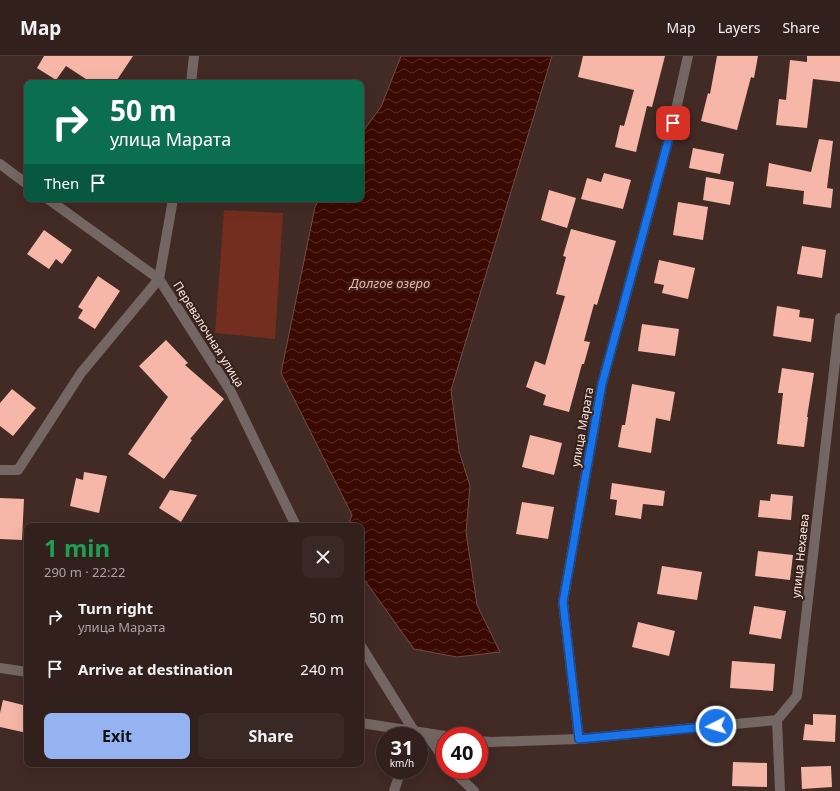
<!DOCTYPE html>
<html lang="en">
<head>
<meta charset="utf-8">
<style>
	:root { --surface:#32201c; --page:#3a2825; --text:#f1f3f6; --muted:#a8a3a3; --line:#4d3e3b; --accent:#95b2f1 }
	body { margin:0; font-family:"Noto Sans",sans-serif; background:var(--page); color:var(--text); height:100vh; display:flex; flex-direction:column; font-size:15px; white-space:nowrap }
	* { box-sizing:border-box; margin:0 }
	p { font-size:13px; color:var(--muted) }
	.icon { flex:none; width:22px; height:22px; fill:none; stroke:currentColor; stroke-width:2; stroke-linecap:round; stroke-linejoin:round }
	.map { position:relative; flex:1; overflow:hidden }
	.details { position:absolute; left:24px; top:467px; width:340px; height:244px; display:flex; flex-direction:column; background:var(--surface); border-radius:8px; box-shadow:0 4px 16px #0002,0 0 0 1px var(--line) }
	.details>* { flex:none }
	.guide { position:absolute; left:24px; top:24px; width:340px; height:122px; border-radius:8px; box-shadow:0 4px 16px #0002,0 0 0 1px var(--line); background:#0b6e4f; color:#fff; overflow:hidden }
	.speed { position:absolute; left:376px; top:671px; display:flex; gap:8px; font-size:20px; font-weight:700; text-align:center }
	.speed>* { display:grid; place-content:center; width:52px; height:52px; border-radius:50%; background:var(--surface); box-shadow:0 4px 16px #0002,0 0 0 1px var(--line); line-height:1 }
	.speed small { font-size:10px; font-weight:400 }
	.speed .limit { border:6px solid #d22; background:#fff; color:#111 }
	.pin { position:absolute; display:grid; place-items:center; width:34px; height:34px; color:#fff; margin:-17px; border-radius:8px; box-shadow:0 2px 6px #0006 }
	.me { position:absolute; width:44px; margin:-22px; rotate:265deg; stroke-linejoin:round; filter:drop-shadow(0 0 3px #0008) }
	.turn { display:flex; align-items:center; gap:14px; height:84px; padding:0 20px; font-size:18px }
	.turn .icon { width:52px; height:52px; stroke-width:2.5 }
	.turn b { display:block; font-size:28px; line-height:34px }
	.then { display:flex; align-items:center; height:38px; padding:0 20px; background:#0003; gap:8px; font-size:15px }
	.round { display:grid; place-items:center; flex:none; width:42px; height:42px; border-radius:8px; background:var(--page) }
	.head { display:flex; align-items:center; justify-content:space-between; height:68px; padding:0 20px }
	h1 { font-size:24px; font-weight:700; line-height:30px; color:#1e9e55 }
	.cta { display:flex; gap:8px; margin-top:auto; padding:8px 20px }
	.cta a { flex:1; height:46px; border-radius:8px; background:var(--accent); color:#111; font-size:16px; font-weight:700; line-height:46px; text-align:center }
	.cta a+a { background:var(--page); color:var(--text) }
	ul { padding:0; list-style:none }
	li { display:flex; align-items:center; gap:12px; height:52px; padding:0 20px }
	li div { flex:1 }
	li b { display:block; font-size:15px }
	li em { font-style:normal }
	header { display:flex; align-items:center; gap:24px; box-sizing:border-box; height:56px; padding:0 20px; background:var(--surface); border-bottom:1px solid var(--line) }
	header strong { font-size:19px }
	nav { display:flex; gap:22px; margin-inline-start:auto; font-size:14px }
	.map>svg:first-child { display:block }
</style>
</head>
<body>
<header>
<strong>Map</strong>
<nav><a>Map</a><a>Layers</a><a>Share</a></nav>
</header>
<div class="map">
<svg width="840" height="735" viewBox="0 0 840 735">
	<defs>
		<pattern id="water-waves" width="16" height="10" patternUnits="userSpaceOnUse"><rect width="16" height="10" fill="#3a0902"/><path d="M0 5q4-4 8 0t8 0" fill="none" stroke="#572d27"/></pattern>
	</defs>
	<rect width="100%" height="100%" fill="#422a25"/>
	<polygon fill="#732e1f" points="224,154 283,157 275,283 215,277"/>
	<polygon fill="url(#water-waves)" stroke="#734c46" points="401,0 552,0 451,334 459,395 470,430 466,476 477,549 500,596 457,601 414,593 361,519 361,470 348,470 352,459 281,317 315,151 319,143 361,143 361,78 381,51"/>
	<g fill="#f7b7a8">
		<polygon points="44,0 133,0 115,27 92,27 66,10 56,24 37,12"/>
		<polygon points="583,0 665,0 652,51 647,50 636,96 615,91 620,69 624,70 634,34 578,21"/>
		<polygon points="717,0 758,0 754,22 751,21 737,74 701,65 708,37 710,38"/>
		<polygon points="807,0 840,0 840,26 813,23 807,72 776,69 779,43 786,44 790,4 807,6"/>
		<polygon points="819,83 833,85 827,132 833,133 831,152 803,148 804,135 766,130 769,107 811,116"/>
		<polygon points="693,92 724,98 720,118 689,112"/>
		<polygon points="604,117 631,124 623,153 581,143 587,122 601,126"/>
		<polygon points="706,121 734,126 730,149 703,144"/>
		<polygon points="549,134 576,142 567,172 541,164"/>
		<polygon points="678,146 708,151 703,184 673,179"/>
		<polygon points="571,173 616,185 597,249 594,248 584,285 590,286 584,308 582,308 569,356 543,349 546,339 526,331 535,305 545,309 565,240 556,238 566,201 563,200"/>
		<polygon points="44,174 72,194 62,208 56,203 49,213 27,198"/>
		<polygon points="802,190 826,194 822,222 797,218"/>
		<polygon points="659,204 695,212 688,243 662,237 664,229 654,227"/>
		<polygon points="98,220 120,235 95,273 78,262 83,254 78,251"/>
		<polygon points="777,250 800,254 799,261 814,263 811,286 773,280"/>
		<polygon points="642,268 679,273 675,300 638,295"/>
		<polygon points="166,284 188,307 185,309 224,343 190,383 192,384 164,423 128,398 168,341 139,310"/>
		<polygon points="782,312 814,317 807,361 808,361 804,391 777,388 782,346 783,337 778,337"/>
		<polygon points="632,328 675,336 670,365 656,362 651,397 618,391 622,369 625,369"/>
		<polygon points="12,333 36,352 13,380 0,370 0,347"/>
		<polygon points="530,379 562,387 554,419 522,411"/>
		<polygon points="84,416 107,420 99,457 70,450 76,422 83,424"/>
		<polygon points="612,427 665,435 663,450 643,448 641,463 615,459 617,444 610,443"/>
		<polygon points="170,434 197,439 181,466 159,452"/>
		<polygon points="771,438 793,440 791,464 758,461 760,444 770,445"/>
		<polygon points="0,442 24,443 22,484 0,483"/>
		<polygon points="522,446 554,451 548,483 516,478"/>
		<polygon points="758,495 793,499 790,524 755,520"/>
		<polygon points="662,510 702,516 697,544 657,538"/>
		<polygon points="754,550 786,555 781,583 749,578"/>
		<polygon points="638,566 675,575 669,600 632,591"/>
		<polygon points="732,605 775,608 773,635 730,632"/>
		<polygon points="3,644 27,650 27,677 0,671 0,657"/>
		<polygon points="813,658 836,659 835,686 803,684 805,668 813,669"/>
		<polygon points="733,706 767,707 767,731 732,730"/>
		<polygon points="831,710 832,731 802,733 801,711"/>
	</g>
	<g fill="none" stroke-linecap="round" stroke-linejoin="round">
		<g stroke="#736663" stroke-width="10">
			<polyline points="191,27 194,0"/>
			<polyline points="0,108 27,128"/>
			<polyline points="48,143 159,223 231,336 296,470"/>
			<polyline points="0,414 18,414 81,317 159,223 173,143"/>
			<polyline points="361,590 414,675 412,680"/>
			<polyline points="777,664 780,735"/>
			<polyline points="426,677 445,704"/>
			<polyline points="579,683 563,546 602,328 673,67 688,0"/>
			<polyline points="452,714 474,735"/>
			<polyline points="394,735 401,714"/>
		</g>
		<g stroke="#736663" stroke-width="10">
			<polyline points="0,612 27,616"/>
			<polyline points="361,667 445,680"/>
			<polyline points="479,685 491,686 579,683 777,664 797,640 840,262"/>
		</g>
	</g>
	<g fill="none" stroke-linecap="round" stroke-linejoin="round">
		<g stroke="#114b97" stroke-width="10">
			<polyline id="route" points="673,67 602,328 563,546 579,683 716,670"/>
		</g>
		<use href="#route" stroke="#1a73e8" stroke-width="7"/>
	</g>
	<g text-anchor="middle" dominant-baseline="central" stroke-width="4" stroke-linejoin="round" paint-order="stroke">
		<g font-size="12" fill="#f9e8e4" stroke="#38201b">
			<text transform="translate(209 278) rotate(58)">Перевалочная улица</text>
			<text transform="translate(582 371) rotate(-80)">улица Марата</text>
			<text transform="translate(800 500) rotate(-84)">улица Нехаева</text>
		</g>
		<g font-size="13" font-style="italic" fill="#fdaf9d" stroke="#38201b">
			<text x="390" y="227">Долгое озеро</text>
		</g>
	</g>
</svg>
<div class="speed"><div>31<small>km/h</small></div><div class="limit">40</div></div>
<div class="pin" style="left:673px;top:67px;background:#d93025"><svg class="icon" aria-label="arrive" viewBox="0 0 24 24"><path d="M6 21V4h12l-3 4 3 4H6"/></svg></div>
<svg class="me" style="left:716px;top:670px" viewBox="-20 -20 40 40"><circle r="17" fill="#1a73e8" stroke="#fff" stroke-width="3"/><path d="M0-11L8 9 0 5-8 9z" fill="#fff"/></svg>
<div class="guide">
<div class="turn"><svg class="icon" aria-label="right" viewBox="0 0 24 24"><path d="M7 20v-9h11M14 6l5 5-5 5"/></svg><div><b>50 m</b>улица Марата</div></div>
<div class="then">Then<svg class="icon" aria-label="arrive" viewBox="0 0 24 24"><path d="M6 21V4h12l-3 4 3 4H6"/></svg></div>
</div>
<section class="details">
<div class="head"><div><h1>1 min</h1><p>290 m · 22:22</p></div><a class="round"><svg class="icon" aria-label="close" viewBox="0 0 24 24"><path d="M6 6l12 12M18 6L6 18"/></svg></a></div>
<ul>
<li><svg class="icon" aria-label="right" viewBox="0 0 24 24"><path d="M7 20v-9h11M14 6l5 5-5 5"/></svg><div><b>Turn right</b><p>улица Марата</p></div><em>50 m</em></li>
<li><svg class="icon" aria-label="arrive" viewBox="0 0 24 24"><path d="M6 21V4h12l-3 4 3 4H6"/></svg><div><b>Arrive at destination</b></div><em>240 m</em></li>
</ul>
<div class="cta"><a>Exit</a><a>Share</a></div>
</section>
</div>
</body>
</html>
